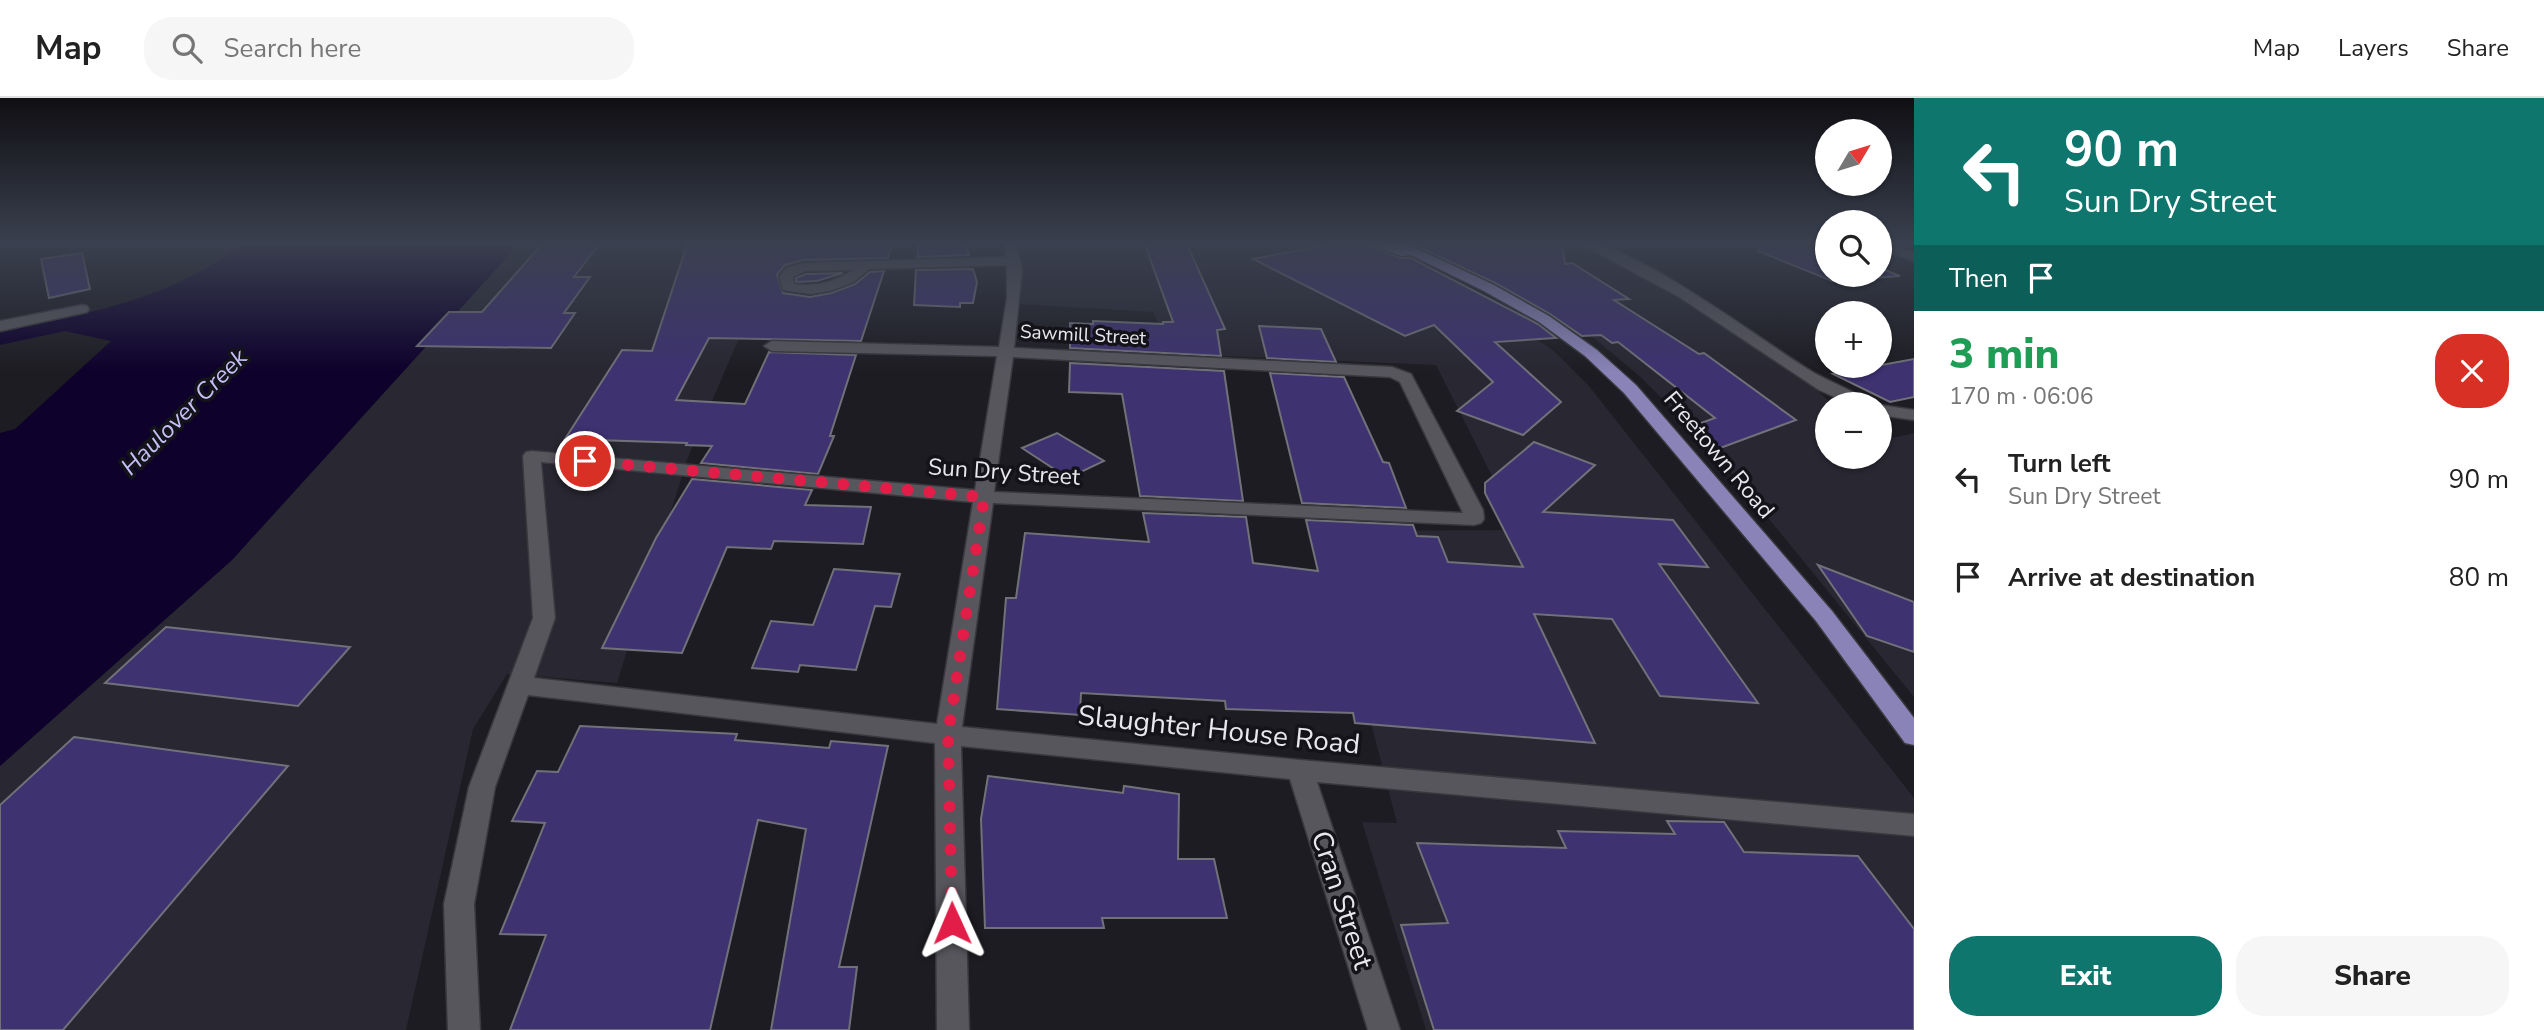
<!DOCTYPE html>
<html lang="en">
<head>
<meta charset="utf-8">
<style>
	:root { --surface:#fff; --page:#f6f6f6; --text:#222; --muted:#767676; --line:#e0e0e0; --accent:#0f766e }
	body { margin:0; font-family:"Nunito Sans",sans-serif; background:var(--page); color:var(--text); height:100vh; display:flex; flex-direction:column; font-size:26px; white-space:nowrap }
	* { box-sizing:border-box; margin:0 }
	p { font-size:23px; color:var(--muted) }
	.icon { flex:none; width:38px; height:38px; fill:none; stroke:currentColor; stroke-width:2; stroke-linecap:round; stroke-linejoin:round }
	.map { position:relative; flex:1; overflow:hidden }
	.details { display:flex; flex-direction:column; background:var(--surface); width:630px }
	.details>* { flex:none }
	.hud { background:#0f766e; color:#fff; overflow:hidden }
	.needle { width:46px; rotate:52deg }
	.fabs { position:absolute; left:1815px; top:21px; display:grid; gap:14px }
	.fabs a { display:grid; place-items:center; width:77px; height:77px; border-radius:50%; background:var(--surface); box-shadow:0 2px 5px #0004; font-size:35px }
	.pin { position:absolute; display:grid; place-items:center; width:60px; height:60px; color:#fff; margin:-30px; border:4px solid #fff; border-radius:50%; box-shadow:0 2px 7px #0007 }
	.me { position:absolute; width:77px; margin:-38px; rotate:359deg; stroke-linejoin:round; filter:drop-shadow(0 0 5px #0008) }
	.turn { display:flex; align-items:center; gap:24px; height:147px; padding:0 35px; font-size:32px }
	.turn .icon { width:91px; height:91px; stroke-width:2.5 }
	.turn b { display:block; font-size:49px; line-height:60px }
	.then { display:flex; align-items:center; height:66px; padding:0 35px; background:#0003; gap:14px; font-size:26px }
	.round { display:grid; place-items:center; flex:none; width:74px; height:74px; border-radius:28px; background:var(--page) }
	.overview { display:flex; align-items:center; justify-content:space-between; height:119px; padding:0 35px }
	h1 { font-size:42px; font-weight:800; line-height:52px; color:#1e9e55 }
	.primary-button { display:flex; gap:14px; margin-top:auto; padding:14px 35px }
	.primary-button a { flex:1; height:80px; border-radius:28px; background:var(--accent); color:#fff; font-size:28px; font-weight:800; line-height:80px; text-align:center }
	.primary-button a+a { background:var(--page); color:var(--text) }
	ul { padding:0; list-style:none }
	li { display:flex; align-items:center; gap:21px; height:98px; padding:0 35px }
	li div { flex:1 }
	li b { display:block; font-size:26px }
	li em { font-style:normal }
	header { display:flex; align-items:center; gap:42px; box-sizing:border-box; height:98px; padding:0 35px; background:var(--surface); border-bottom:2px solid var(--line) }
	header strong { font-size:33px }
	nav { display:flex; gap:38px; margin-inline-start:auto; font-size:24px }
	.search { width:490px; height:63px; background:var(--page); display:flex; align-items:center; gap:18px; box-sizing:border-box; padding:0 24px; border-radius:28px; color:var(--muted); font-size:26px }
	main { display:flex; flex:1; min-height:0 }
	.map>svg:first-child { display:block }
</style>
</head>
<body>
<header>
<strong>Map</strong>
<div class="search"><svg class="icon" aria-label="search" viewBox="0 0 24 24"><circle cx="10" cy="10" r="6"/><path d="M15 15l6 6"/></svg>Search here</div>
<nav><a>Map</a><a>Layers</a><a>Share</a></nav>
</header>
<main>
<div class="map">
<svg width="1914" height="932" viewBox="0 0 1914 932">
	<rect width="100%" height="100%" fill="#1d1c22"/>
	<g fill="#282732">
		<polygon points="517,144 762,144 750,214 687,362 617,585 507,576 473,631 406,932 0,932 0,668 232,462 511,155"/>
		<polygon points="1021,144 1337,144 1386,162 1505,218 1555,254 1589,288 1914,700 1914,932 1426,932 1362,724 1397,725 1321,433 1519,432 1436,267 1174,256 1153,214 1017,206"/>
		<polygon points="1425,144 1579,144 1662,183 1782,260 1832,306 1827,306 1827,359 1880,359 1880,343 1914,335 1914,599 1703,340 1638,277 1594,240 1503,178"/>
	</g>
	<path fill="#0e012c" d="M244,144H517L511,155L232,462L0,668V335L15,331L111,243L65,233L0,247V234C88,215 172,202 244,144Z"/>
	<g fill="#3e3271" stroke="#717179" stroke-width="2">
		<polygon points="688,144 893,144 888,160 803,162 785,167 777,177 783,195 810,199 831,195 855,186 870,174 884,173 861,243 709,240 676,302 745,306 769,254 856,257 830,338 834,338 818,376 701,365 712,348 686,347 687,345 565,341 622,252 652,253"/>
		<polygon points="919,144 965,144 969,157 917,159"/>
		<polygon points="1144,144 1186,144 1225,231 1217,232 1221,258 1070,250 1070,225 1093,226 1093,223 1163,226 1163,224 1173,224"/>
		<polygon points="1342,144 1361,144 1400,160 1411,160 1538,226 1556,240 1495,244 1561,304 1523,337 1457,313 1493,284 1434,227 1405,238 1253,161"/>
		<polygon points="1408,144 1562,144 1565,166 1572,165 1629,201 1614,202 1699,256 1704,255 1796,322 1712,353 1693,328 1715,320 1618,244 1612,245 1601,237 1582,238 1550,216 1495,185"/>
		<polygon points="1762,144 1812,144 1827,149 1827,177 1880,177 1880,170 1900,178 1832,183 1758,153"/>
		<polygon points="543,145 599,146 574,179 590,179 564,215 575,215 551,250 417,248 449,214 482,214"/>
		<polygon points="82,155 90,191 49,200 41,161"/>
		<polygon points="973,171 977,184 973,205 960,205 960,209 914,207 916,172"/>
		<polygon points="843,175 817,183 796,184 796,180 806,176"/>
		<polygon points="1259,228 1321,231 1336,264 1267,260"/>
		<polygon points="1914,261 1914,299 1890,304 1833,276"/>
		<polygon points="1070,265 1224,273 1243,403 1140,398 1122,296 1069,294"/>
		<polygon points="1270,275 1344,279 1383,364 1389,365 1406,410 1302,405"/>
		<polygon points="1057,335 1104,363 1068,380 1022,350"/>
		<polygon points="1534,344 1595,367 1543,414 1673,422 1708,469 1659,466 1758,605 1660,598 1612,521 1534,516 1595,645 1355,625 1353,615 1226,611 1225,603 1081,595 1080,617 997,611 1006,500 1016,500 1025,435 1149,444 1143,415 1246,419 1253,465 1318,473 1306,422 1413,427 1417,438 1438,439 1448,464 1523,469 1485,395 1485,385"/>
		<polygon points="692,381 812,392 805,407 871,409 863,446 774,443 771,451 727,449 682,555 602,550 656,440"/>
		<polygon points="1818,467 1914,504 1914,554 1867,538"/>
		<polygon points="834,471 900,476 891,509 875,508 856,572 800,567 798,574 752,570 771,523 813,527"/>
		<polygon points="166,529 350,549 298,608 105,585"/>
		<polygon points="580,628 737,636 735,642 829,650 831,643 888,648 839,869 857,869 849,932 771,932 806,731 758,722 710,932 510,932 546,837 500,836 545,725 512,723 537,673 558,674"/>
		<polygon points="74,639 288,668 63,932 0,932 0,707"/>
		<polygon points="988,678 1123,695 1124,688 1179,696 1178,761 1214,761 1227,820 1102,820 1104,830 985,830 981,721"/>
		<polygon points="1667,723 1724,724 1744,754 1858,758 1914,831 1914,932 1434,932 1401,827 1448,825 1417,745 1566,750 1558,733 1675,736"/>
	</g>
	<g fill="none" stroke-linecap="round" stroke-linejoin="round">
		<g stroke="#38383d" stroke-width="3">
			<g id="minor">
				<path d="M1004,144H1016L1022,172L1014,250L1392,269L1411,276L1483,412L1484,421L1481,425L1474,427L993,405L962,629L1300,662L1914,716V738L1317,684L1400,932H1368L1290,681L961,648L969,932H937L935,645L528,597L495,689L474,806L480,932H448L444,806L469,689L533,520L523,358L526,354L532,353L975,392L997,258L772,253L764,248L772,243L999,249L1007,200V167L869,171L854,184L830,193L810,196L783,192L779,179L786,170L804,165L1006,159ZM853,172C834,184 817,189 794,186L793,179L805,173ZM1013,259L1390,279L1400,284L1463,415L994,394ZM541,364L973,404L937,626L534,580L555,520Z"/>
				<path d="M1577,144C1626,139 1763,244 1811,273C1825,282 1864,297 1872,306H1850L1819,292L1679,199Z"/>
				<polygon points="1880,144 1914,154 1914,163 1880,150"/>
				<polygon points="82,207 87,208 89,211 87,214 0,233 0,223"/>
				<polygon points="1880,307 1914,312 1914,322 1880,317"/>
			</g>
		</g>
		<g stroke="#38383d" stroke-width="3">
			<polygon id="major" points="1364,144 1403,144 1494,187 1549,218 1597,252 1636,287 1832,513 1914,620 1914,647 1905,645 1816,523 1624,295 1585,258 1539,224 1484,193 1411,157 1401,158"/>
		</g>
		<use href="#minor" fill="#57565d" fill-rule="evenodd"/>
		<use href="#major" fill="#8983b7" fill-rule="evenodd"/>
	</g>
	<linearGradient id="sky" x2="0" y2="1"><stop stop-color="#100f13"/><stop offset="0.53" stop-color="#3a404f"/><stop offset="1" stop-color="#3a404f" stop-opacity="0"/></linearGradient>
	<rect width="1914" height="274" fill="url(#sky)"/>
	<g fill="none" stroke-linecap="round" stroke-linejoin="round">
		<polyline stroke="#e11d48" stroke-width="12" stroke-dasharray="0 21.6" points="585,363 984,399 948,637 952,825"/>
	</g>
	<g text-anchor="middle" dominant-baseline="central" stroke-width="7" stroke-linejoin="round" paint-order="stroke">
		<g font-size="19" fill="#e8e8ec" stroke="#141319">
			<text transform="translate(1083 237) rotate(3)">Sawmill Street</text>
		</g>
		<g font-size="23" fill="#e8e8ec" stroke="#141319">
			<text transform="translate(1719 357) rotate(50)">Freetown Road</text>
			<text transform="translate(1004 374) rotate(4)">Sun Dry Street</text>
		</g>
		<g font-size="24" font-style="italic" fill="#c6c0fa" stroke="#141319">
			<text transform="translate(184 314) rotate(-45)">Haulover Creek</text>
		</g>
		<g font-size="28" fill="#e8e8ec" stroke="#141319">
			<text transform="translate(1219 632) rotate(6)">Slaughter House Road</text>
			<text transform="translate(1342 802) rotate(72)">Cran Street</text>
		</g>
	</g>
</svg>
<div class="fabs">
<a><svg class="needle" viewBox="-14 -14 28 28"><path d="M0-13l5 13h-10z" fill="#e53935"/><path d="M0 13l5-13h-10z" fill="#767676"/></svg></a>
<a><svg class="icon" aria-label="search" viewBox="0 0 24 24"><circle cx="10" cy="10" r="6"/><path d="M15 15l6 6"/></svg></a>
<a>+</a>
<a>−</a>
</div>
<div class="pin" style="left:585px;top:363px;background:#d93025"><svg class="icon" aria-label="arrive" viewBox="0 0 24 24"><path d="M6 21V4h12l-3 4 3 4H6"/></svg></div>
<svg class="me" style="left:952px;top:825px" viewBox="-20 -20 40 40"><path d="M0-17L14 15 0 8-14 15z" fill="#e11d48" stroke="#fff" stroke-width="4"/></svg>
</div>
<section class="details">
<div class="hud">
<div class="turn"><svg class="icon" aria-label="left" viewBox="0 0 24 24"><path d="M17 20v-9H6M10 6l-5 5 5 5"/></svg><div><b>90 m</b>Sun Dry Street</div></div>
<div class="then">Then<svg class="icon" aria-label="arrive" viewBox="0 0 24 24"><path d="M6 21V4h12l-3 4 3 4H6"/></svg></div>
</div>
<div class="overview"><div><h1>3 min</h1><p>170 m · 06:06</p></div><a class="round" style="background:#d93025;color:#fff"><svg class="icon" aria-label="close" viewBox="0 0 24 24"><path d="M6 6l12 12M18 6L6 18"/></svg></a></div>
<ul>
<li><svg class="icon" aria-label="left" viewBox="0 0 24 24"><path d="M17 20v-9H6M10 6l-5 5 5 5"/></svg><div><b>Turn left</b><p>Sun Dry Street</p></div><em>90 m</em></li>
<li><svg class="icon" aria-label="arrive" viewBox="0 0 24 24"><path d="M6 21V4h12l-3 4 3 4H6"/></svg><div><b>Arrive at destination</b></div><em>80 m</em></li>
</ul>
<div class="primary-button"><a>Exit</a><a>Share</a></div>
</section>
</main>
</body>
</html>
